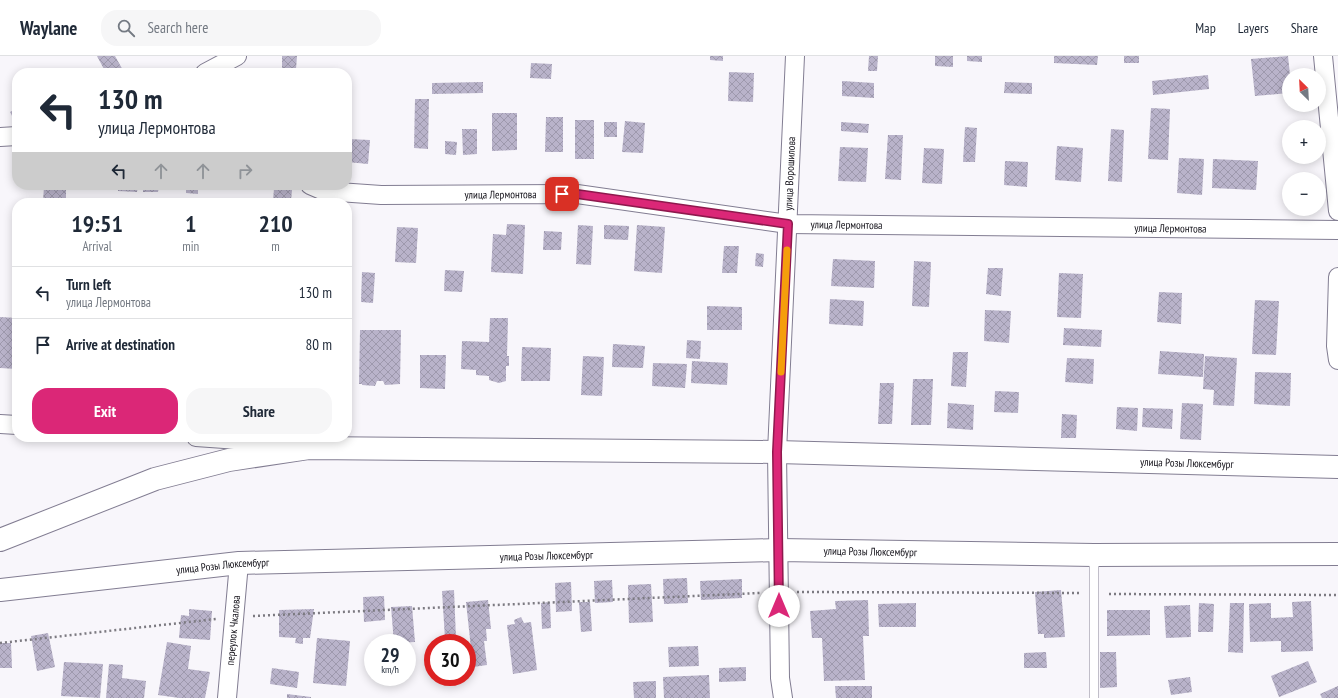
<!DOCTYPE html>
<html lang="en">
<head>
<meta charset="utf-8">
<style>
	:root { --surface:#fff; --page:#f6f6f7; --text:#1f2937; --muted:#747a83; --line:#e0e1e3; --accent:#db2777 }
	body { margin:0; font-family:"PT Sans Narrow",sans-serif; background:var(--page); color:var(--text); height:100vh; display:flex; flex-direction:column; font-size:15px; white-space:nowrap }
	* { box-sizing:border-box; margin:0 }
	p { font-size:13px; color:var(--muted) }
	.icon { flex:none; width:22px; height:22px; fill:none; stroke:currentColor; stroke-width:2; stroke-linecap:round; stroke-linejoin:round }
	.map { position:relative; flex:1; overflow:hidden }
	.side { position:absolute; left:12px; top:142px; width:340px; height:244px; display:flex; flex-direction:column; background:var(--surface); border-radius:16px; box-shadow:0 2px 10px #0003 }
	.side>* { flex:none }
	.hud { position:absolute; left:12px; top:12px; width:340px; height:122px; border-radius:16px; box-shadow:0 2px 10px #0003; background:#fff; color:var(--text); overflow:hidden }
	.needle { width:26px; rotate:336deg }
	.fabs { position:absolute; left:1282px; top:12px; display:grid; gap:8px }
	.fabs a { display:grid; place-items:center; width:44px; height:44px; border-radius:50%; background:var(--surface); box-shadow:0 2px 10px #0003; font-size:20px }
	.speed { position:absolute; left:364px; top:578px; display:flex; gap:8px; font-size:20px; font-weight:700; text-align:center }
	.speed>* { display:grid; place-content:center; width:52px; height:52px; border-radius:50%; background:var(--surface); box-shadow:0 2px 10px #0003; line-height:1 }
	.speed small { font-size:10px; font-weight:400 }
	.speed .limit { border:6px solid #d22; background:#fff; color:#111 }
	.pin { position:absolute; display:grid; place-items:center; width:34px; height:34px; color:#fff; margin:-17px; border-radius:8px; box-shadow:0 2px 6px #0006 }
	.me { position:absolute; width:44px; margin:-22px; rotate:0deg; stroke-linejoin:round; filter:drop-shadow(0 0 3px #0008) }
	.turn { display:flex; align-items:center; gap:14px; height:84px; padding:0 20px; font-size:18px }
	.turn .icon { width:52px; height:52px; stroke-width:2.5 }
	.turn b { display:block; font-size:28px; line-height:34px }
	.lanes { display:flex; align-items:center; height:38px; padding:0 20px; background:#0003; justify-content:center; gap:20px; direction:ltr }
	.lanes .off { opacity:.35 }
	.eta { display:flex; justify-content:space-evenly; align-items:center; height:68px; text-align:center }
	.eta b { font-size:24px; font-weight:800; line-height:28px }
	.action { display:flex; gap:8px; margin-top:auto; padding:8px 20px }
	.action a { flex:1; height:46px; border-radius:16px; background:var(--accent); color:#fff; font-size:16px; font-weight:800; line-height:46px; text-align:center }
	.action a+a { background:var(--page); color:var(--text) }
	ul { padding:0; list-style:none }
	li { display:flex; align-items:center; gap:12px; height:52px; padding:0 20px; border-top:1px solid var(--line) }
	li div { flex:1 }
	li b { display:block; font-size:15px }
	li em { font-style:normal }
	header { display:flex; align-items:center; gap:24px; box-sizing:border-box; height:56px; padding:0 20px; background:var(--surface); border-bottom:1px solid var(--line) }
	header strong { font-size:19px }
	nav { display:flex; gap:22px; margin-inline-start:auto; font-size:14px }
	.search { width:280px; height:36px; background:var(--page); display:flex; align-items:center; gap:10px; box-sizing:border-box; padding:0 14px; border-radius:16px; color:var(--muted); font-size:15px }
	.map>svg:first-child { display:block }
</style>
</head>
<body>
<header>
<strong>Waylane</strong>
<div class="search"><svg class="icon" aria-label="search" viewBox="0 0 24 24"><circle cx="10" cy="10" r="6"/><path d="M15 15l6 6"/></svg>Search here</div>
<nav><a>Map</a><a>Layers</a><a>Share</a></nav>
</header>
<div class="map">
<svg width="1338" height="642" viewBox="0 0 1338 642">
	<defs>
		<pattern id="building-cross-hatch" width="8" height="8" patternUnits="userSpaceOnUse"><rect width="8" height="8" fill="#b9b3ca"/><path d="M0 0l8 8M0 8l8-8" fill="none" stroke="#9e99ad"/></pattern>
	</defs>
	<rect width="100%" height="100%" fill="#f8f6fb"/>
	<g fill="url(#building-cross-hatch)">
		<polygon points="97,0 115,0 124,16 106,17"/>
		<polygon points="282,0 297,0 296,13 282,13"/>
		<polygon points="710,0 723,0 723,5 710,4"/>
		<polygon points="869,0 878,0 877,15 868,15"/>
		<polygon points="935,0 953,0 953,11 935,10"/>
		<polygon points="967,0 982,0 982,6 967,5"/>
		<polygon points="1054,0 1098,0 1097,9 1054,7"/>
		<rect x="1124" y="0" width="15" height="7"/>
		<polygon points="1288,0 1290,19 1289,37 1255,40 1251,3"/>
		<polygon points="531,7 552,8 551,23 530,22"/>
		<polygon points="729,16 754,17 753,46 728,45"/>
		<polygon points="1208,19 1209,33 1153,39 1152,25"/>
		<polygon points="842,25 874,27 874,42 842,40"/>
		<polygon points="483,26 483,37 432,38 432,27"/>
		<polygon points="1005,26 1032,27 1032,38 1004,37"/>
		<polygon points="415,43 429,43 428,93 414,92"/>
		<polygon points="17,52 17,69 10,56"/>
		<polygon points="1151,52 1170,53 1168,104 1148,103"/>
		<polygon points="492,57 517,57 517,94 492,95"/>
		<polygon points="546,61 563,61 563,96 545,96"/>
		<rect x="575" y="64" width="19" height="39"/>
		<polygon points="625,65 645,67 643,97 622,96"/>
		<rect x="604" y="66" width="13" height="15"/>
		<polygon points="841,66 869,68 868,77 841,75"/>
		<polygon points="965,71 977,72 975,106 963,106"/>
		<polygon points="462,73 477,73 477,98 463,99"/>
		<polygon points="1111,73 1124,74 1122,126 1108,125"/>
		<polygon points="888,79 903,79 901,124 885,123"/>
		<polygon points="348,83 370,84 368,108 347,106"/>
		<polygon points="445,85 457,86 456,99 445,98"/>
		<polygon points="1057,90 1083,92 1081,126 1055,124"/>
		<polygon points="840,91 868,92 866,126 838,125"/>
		<polygon points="924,92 944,93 942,128 922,127"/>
		<polygon points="1179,102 1204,103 1202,139 1177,137"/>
		<polygon points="1213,103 1258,105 1256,134 1212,132"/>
		<polygon points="1005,105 1028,106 1027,131 1004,129"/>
		<polygon points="44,129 66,129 66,147 43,147"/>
		<polygon points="93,129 110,129 109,134 92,132"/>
		<polygon points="118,129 138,129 137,136 118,135"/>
		<polygon points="143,129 159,129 158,136 143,136"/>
		<polygon points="186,129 198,129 198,138 186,137"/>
		<polygon points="274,133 292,134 291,145 273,144"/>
		<polygon points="507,168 525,169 523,218 491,216 493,178 506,179"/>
		<polygon points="578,169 593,170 591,209 576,208"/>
		<polygon points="604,169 629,170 628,184 604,183"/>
		<polygon points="637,169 665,171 662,217 634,215"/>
		<polygon points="397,171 418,172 416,207 395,206"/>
		<polygon points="544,175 562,176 561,194 543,194"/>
		<polygon points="724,190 739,190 737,217 722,217"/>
		<polygon points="756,197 764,198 763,211 755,210"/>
		<polygon points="833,203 875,205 874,232 831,230"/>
		<polygon points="914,205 931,206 929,251 912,250"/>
		<polygon points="988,212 1003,212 1001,240 986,238"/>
		<polygon points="445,214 464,215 462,236 444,235"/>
		<polygon points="362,216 375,217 373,247 361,246"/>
		<polygon points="1059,217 1083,218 1081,262 1057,261"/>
		<polygon points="1159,236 1182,237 1181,268 1157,266"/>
		<polygon points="830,243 864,245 863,270 829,268"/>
		<polygon points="1255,244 1279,245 1276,299 1252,298"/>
		<polygon points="707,250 742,251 742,274 707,274"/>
		<polygon points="985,254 1011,255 1009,287 984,285"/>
		<polygon points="0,261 17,262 17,313 0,312"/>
		<polygon points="490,262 508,262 507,300 509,300 509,310 506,310 506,325 499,327 489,324 489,320 476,319 476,314 461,313 462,285 489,286"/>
		<polygon points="1064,272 1102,274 1101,291 1063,289"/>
		<polygon points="360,274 401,274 400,328 385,329 383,325 377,325 375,330 362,329 362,328 359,328"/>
		<polygon points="687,284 701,285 700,303 686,302"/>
		<polygon points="613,288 645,290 643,312 612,311"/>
		<polygon points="522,291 551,292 550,325 521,325"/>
		<polygon points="1160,295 1204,298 1203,321 1158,318"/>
		<polygon points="953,296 968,296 966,331 951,330"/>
		<polygon points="420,299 446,299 445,333 420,332"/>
		<polygon points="583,300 604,301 602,340 581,339"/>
		<polygon points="1205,300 1237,302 1234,350 1213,349 1214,334 1203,333"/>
		<polygon points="1067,302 1094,303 1093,328 1065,326"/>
		<polygon points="692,305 728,307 727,329 691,327"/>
		<polygon points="653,307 687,308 685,332 652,330"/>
		<polygon points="1255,316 1291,317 1290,350 1254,348"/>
		<polygon points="913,323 933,323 931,369 911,369"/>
		<polygon points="880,327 894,327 892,368 878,368"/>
		<polygon points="995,335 1019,336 1018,357 994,356"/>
		<polygon points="948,347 974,349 973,374 947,372"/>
		<polygon points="1182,347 1203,348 1201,384 1180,383"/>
		<polygon points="1117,351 1138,352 1137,375 1116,373"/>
		<polygon points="1143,352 1173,353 1172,373 1142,371"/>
		<polygon points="1062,358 1077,359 1076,382 1061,382"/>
		<polygon points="687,522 688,547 664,548 663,523"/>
		<polygon points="742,523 742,542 701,544 700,525"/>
		<polygon points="612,524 613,546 595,547 594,525"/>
		<polygon points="571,526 572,555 556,556 555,527"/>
		<polygon points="651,528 653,566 629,567 628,529"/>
		<polygon points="454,534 456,583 445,583 442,535"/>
		<polygon points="1061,534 1065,581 1044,582 1044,578 1038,578 1035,536"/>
		<polygon points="384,540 385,564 364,566 363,541"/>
		<polygon points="488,544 491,573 486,573 487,585 484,585 487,609 473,611 466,546"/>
		<polygon points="868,544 869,580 863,580 865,624 824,625 822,582 812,582 810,555 836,553 835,545"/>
		<polygon points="1311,545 1313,595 1281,596 1281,585 1250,586 1249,548 1271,547 1271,562 1293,561 1292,546"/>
		<polygon points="550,546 551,572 542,573 541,547"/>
		<polygon points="579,546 590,546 592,575 581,576"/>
		<polygon points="916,547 916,571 879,571 878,548"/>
		<polygon points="1199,547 1214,548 1213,576 1198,576"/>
		<polygon points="1230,547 1244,547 1243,597 1228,596"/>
		<polygon points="1190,549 1191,581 1166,582 1164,550"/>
		<polygon points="412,550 415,586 394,587 391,551"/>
		<polygon points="189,553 212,555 210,584 179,582 181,559 189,560"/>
		<polygon points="314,553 310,582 303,582 303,588 295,587 296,582 279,581 279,554"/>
		<polygon points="1107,554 1150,554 1150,579 1107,580"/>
		<polygon points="521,561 524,567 531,566 537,614 513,618 507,569 515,568 514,564"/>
		<polygon points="48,577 55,611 37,615 31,580"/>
		<polygon points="317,582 350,585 346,630 313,627"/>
		<polygon points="167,586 191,590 188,613 210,616 205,642 179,642 158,639"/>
		<polygon points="0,587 11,587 12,612 0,612"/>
		<polygon points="698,590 699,610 669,611 668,591"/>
		<polygon points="1046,596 1047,612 1024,612 1024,597"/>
		<polygon points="1100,596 1116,596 1117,631 1100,632"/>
		<polygon points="1308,605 1317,626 1279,641 1271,620"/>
		<polygon points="64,606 103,608 100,642 61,640"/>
		<polygon points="109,608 123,609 122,622 146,625 144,642 106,642"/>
		<polygon points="746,611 746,625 719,626 719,612"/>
		<polygon points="272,612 299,616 297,632 270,628"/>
		<polygon points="709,619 710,642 664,642 663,621"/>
		<polygon points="1190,621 1192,636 1171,639 1168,624"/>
		<polygon points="656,625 656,642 634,642 633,626"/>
		<polygon points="835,630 872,630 872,642 836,642"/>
		<polygon points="1338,630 1338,642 1322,642 1320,638"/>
		<polygon points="287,638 311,641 311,642 287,642"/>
	</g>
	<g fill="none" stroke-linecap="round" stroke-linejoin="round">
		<g stroke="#827d92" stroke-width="10">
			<polyline id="service" points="1094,642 1094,499"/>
		</g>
		<g stroke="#827d92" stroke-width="20">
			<g id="minor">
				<polyline points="1323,0 1338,155"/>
				<polyline points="205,17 237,0"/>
				<polyline points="0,81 17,80"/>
				<path id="s1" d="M310,129L324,135L381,139L577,138L788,168L1338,174"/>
				<polyline points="1338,221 1336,290 1338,304"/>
				<polyline points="0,368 17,369"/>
				<polyline points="196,381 297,388"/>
				<path id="s2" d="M227,642L239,507"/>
				<path id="s3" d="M783,642L780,622L777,396L795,0"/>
			</g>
		</g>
		<g stroke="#827d92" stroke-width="24">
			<g id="primary">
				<path id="s4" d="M0,484L155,423L229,404L309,392L777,396L1338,411"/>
				<path id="s5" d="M0,534L239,507L779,494L1094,499L1338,498"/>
			</g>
		</g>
		<g stroke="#7c7a81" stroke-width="2.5" stroke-dasharray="2 3" stroke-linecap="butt">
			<polyline points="797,536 1080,537"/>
			<polyline points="1109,538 1338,539"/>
			<polyline points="253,560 760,537"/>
			<polyline points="0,587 216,563"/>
		</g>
		<use href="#service" stroke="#fff" stroke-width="9"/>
		<use href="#minor" stroke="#fff" stroke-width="18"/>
		<use href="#primary" stroke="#fff" stroke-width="22"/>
	</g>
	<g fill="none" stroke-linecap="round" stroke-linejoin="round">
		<g stroke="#8e194d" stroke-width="10">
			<polyline id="route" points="562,138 577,138 788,168 777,396 779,550"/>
		</g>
		<use href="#route" stroke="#db2777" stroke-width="7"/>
		<polyline stroke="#f59e0b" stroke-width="7" points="781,316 787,194"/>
	</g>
	<g text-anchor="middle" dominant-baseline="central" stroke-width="3" stroke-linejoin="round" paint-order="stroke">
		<g font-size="11" fill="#0f0d15" stroke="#fff">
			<text stroke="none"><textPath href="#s3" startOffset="525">улица Ворошилова</textPath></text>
			<text stroke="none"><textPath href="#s1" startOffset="192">улица Лермонтова</textPath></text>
			<text stroke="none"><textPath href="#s1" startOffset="540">улица Лермонтова</textPath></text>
			<text stroke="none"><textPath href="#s1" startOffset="864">улица Лермонтова</textPath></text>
			<text stroke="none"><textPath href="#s4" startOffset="1202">улица Розы Люксембург</textPath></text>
			<text stroke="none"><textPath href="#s5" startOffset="872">улица Розы Люксембург</textPath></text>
			<text stroke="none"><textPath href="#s5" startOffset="548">улица Розы Люксембург</textPath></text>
			<text stroke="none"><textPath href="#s5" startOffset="224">улица Розы Люксембург</textPath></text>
			<text stroke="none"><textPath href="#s2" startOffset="68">переулок Чкалова</textPath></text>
		</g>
	</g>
</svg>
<div class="fabs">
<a><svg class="needle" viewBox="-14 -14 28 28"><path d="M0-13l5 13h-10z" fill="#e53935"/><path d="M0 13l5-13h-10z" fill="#747a83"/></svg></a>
<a>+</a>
<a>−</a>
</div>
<div class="speed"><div>29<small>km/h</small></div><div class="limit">30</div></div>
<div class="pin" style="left:562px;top:138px;background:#d93025"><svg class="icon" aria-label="arrive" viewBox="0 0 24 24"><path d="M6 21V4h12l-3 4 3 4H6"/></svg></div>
<svg class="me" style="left:779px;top:550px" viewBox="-20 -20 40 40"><circle r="19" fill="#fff"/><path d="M0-13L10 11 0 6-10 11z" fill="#db2777"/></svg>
<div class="hud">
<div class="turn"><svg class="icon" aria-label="left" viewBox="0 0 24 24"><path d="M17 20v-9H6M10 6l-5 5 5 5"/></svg><div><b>130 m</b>улица Лермонтова</div></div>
<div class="lanes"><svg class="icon" aria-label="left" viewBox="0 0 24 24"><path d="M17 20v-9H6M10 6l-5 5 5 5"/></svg><svg class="icon off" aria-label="ahead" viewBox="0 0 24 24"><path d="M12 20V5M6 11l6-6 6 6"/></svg><svg class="icon off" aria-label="ahead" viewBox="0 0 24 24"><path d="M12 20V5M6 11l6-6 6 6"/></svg><svg class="icon off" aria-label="right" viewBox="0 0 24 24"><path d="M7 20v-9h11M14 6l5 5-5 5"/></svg></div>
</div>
<section class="side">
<div class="eta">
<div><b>19:51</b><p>Arrival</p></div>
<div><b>1</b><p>min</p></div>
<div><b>210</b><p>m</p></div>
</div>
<ul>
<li><svg class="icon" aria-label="left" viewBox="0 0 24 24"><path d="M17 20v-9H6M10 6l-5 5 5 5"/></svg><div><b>Turn left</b><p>улица Лермонтова</p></div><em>130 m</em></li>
<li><svg class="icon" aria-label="arrive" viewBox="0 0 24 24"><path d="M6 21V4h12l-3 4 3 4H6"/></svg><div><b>Arrive at destination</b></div><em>80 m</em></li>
</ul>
<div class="action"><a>Exit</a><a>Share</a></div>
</section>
</div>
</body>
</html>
